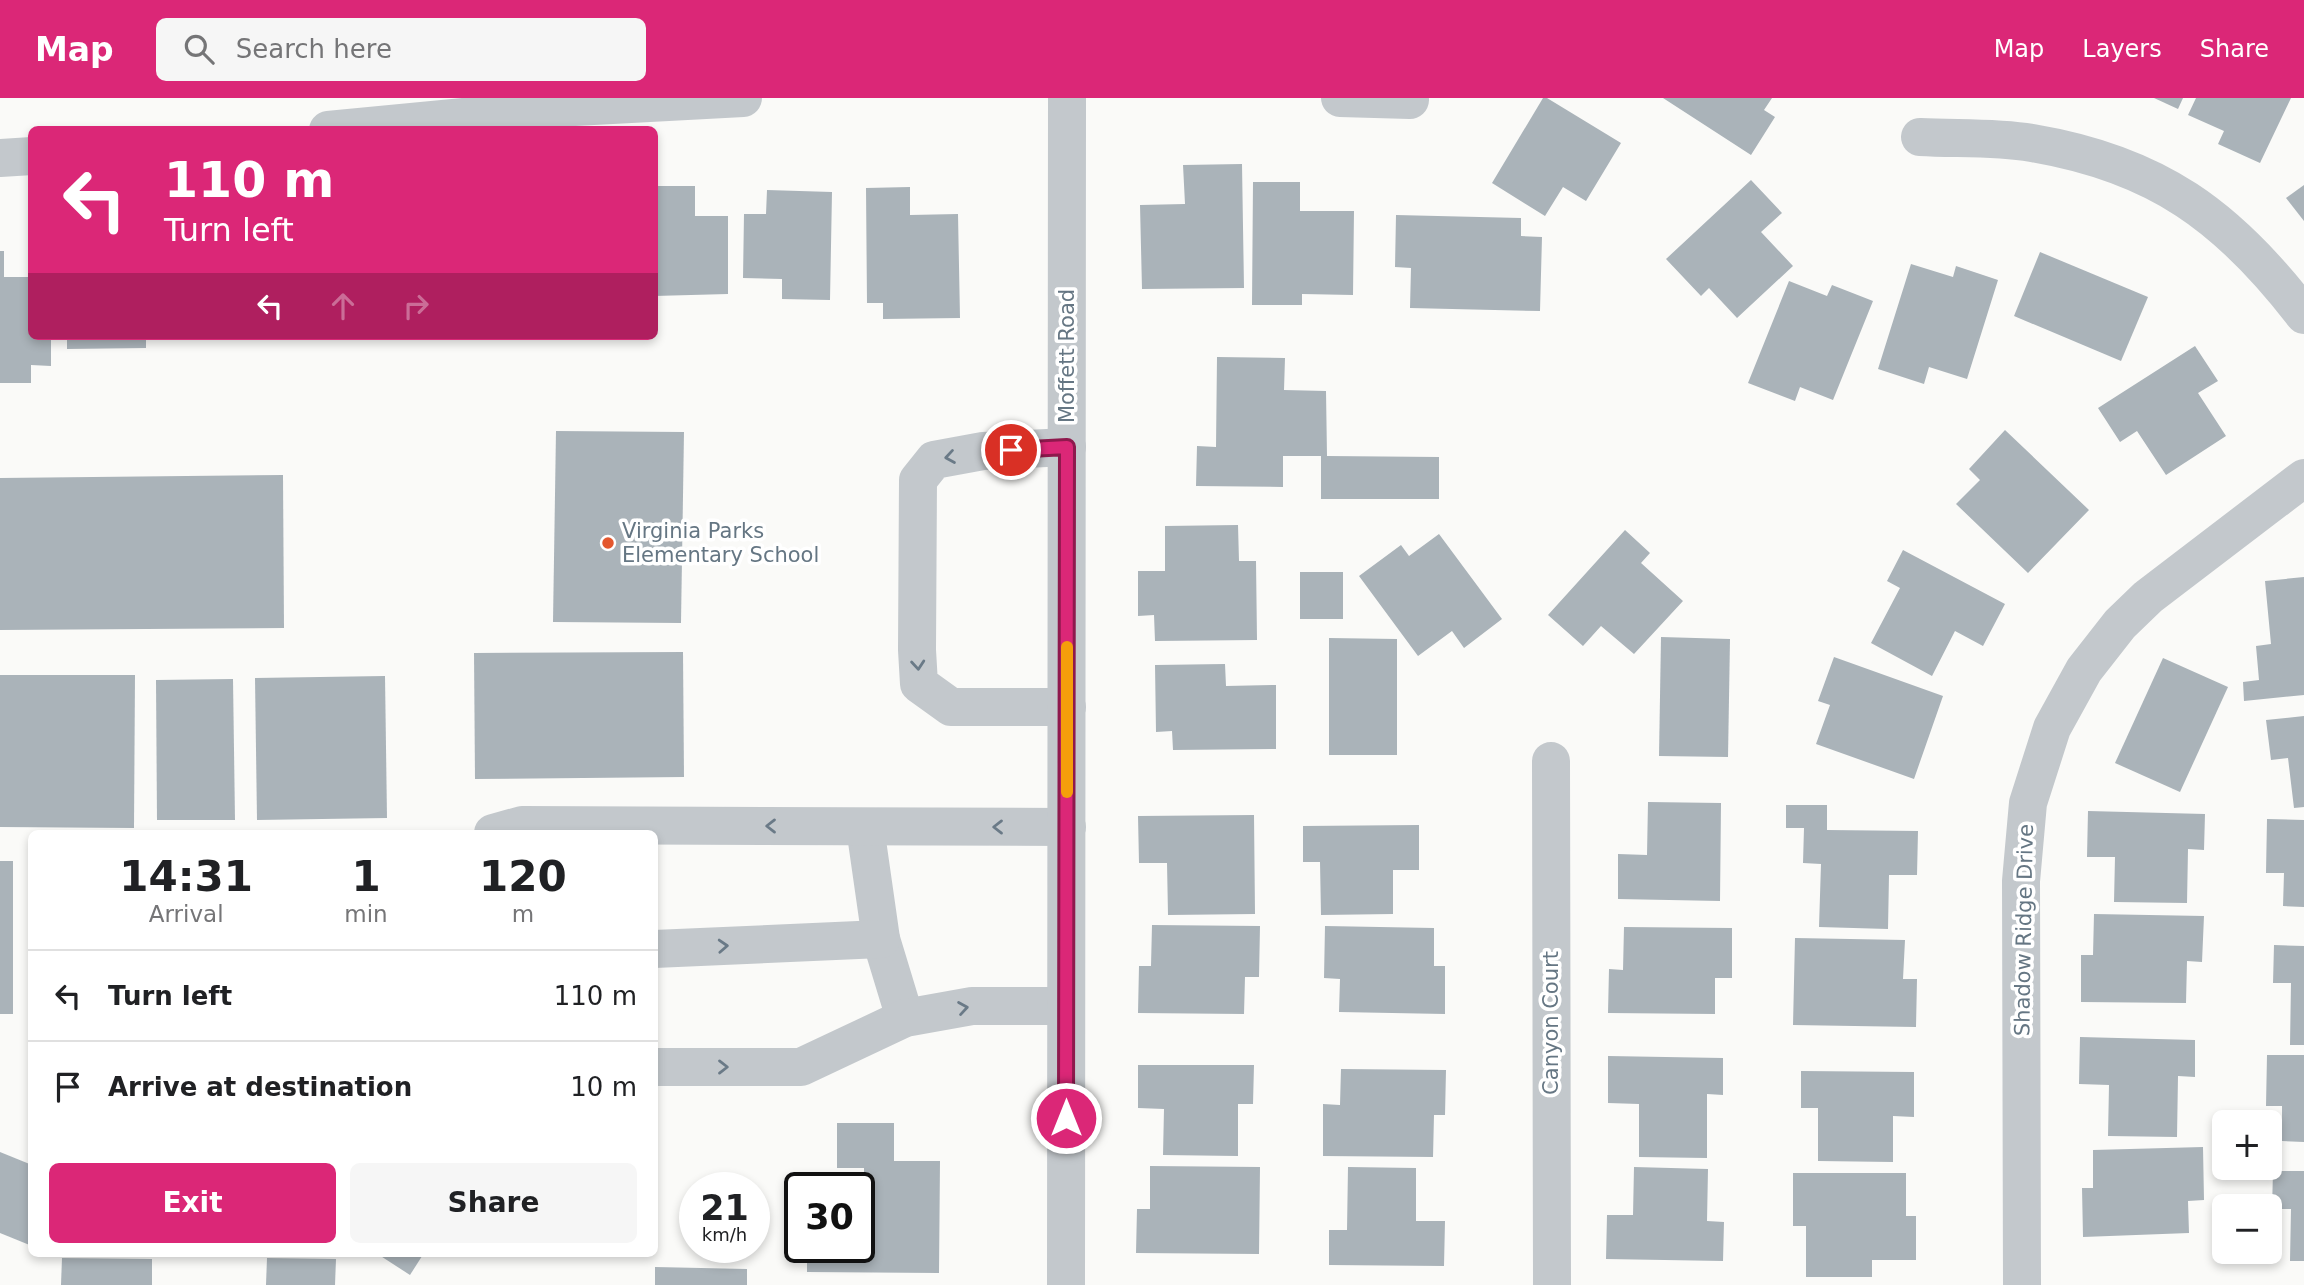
<!DOCTYPE html>
<html lang="en">
<head>
<meta charset="utf-8">
<style>
	:root { --surface:#fff; --page:#f6f6f6; --text:#202124; --muted:#757577; --line:#e0e0e0; --accent:#db2777 }
	body { margin:0; font-family:"DejaVu Sans",sans-serif; background:var(--page); color:var(--text); height:100vh; display:flex; flex-direction:column; font-size:26px; white-space:nowrap }
	* { box-sizing:border-box; margin:0 }
	p { font-size:23px; color:var(--muted) }
	.icon { flex:none; width:38px; height:38px; fill:none; stroke:currentColor; stroke-width:2; stroke-linecap:round; stroke-linejoin:round }
	.map { position:relative; flex:1; overflow:hidden }
	.sheet { position:absolute; left:28px; top:732px; width:630px; height:427px; display:flex; flex-direction:column; background:var(--surface); border-radius:10px; box-shadow:0 4px 10px #0003 }
	.sheet>* { flex:none }
	.hud { position:absolute; left:28px; top:28px; width:630px; height:214px; border-radius:10px; box-shadow:0 4px 10px #0003; background:#db2777; color:#fff; overflow:hidden }
	.controls { position:absolute; left:2212px; top:1012px; display:grid; gap:14px }
	.controls a { display:grid; place-items:center; width:70px; height:70px; border-radius:10px; background:var(--surface); box-shadow:0 4px 10px #0003; font-size:35px }
	.speed { position:absolute; left:679px; top:1074px; display:flex; gap:14px; font-size:35px; font-weight:700; text-align:center }
	.speed>* { display:grid; place-content:center; width:91px; height:91px; border-radius:50%; background:var(--surface); box-shadow:0 4px 10px #0003; line-height:1 }
	.speed small { font-size:18px; font-weight:400 }
	.speed .limit { border:4px solid #111; border-radius:10px; background:#fff; color:#111 }
	.pin { position:absolute; display:grid; place-items:center; width:60px; height:60px; color:#fff; margin:-30px; border:4px solid #fff; border-radius:50%; box-shadow:0 2px 7px #0007 }
	.me { position:absolute; width:77px; margin:-38px; rotate:0deg; stroke-linejoin:round; filter:drop-shadow(0 0 5px #0008) }
	.turn { display:flex; align-items:center; gap:24px; height:147px; padding:0 21px; font-size:32px }
	.turn .icon { width:91px; height:91px; stroke-width:2.5 }
	.turn b { display:block; font-size:49px; line-height:60px }
	.lanes { display:flex; align-items:center; height:66px; padding:0 21px; background:#0003; justify-content:center; gap:35px; direction:ltr }
	.lanes .off { opacity:.35 }
	.eta { display:flex; justify-content:space-evenly; align-items:center; height:119px; text-align:center }
	.eta b { font-size:42px; font-weight:600; line-height:49px }
	.action { display:flex; gap:14px; margin-top:auto; padding:14px 21px }
	.action a { flex:1; height:80px; border-radius:10px; background:var(--accent); color:#fff; font-size:28px; font-weight:600; line-height:80px; text-align:center }
	.action a+a { background:var(--page); color:var(--text) }
	ul { padding:0; list-style:none }
	li { display:flex; align-items:center; gap:21px; height:91px; padding:0 21px; border-top:2px solid var(--line) }
	li div { flex:1 }
	li b { display:block; font-size:26px }
	li em { font-style:normal }
	header { display:flex; align-items:center; gap:42px; box-sizing:border-box; height:98px; padding:0 35px; background:var(--accent); color:#fff }
	header strong { font-size:33px }
	nav { display:flex; gap:38px; margin-inline-start:auto; font-size:24px }
	.search { width:490px; height:63px; background:var(--page); display:flex; align-items:center; gap:18px; box-sizing:border-box; padding:0 24px; border-radius:10px; color:var(--muted); font-size:26px }
	.map>svg:first-child { display:block }
</style>
</head>
<body>
<header>
<strong>Map</strong>
<div class="search"><svg class="icon" aria-label="search" viewBox="0 0 24 24"><circle cx="10" cy="10" r="6"/><path d="M15 15l6 6"/></svg>Search here</div>
<nav><a>Map</a><a>Layers</a><a>Share</a></nav>
</header>
<div class="map">
<svg width="2304" height="1187" viewBox="0 0 2304 1187">
	<rect width="100%" height="100%" fill="#fafaf8"/>
	<g fill="#aab3b9">
		<polygon points="1543,0 1547,0 1621,45 1586,103 1563,89 1545,118 1492,85"/>
		<polygon points="1663,0 1772,0 1764,12 1775,19 1751,57"/>
		<polygon points="2154,0 2183,0 2178,11"/>
		<polygon points="2196,0 2291,0 2260,65 2218,46 2224,33 2188,17"/>
		<polygon points="1242,66 1244,190 1142,191 1140,107 1185,106 1183,67"/>
		<polygon points="1751,82 1782,115 1761,134 1793,168 1737,220 1709,190 1701,198 1666,161"/>
		<polygon points="1253,84 1300,84 1300,113 1354,113 1353,197 1302,196 1302,207 1252,207"/>
		<polygon points="2304,87 2304,123 2286,100"/>
		<polygon points="654,88 695,88 695,118 728,118 728,196 654,198"/>
		<polygon points="910,89 910,117 958,116 960,220 883,221 883,205 867,205 866,90"/>
		<polygon points="767,92 832,94 830,202 782,201 782,181 743,180 744,116 766,116"/>
		<polygon points="1396,117 1521,120 1521,138 1542,139 1540,213 1410,210 1411,170 1395,169"/>
		<polygon points="0,153 4,153 4,179 32,179 32,238 51,238 51,268 31,267 31,285 0,285"/>
		<polygon points="2040,154 2148,199 2121,263 2014,218"/>
		<polygon points="1911,166 1953,179 1956,168 1998,182 1967,281 1929,269 1924,286 1878,271"/>
		<polygon points="1789,183 1827,198 1832,187 1873,203 1833,302 1800,289 1795,303 1748,285"/>
		<polygon points="67,238 146,238 146,250 67,251"/>
		<polygon points="2195,248 2218,283 2198,295 2226,338 2166,377 2137,333 2120,344 2098,310"/>
		<polygon points="1217,259 1285,260 1284,292 1326,293 1327,358 1439,359 1439,401 1321,401 1321,358 1283,358 1283,389 1196,388 1197,348 1216,349"/>
		<polygon points="2005,332 2089,412 2028,475 1956,406 1980,382 1969,371"/>
		<polygon points="556,333 684,334 681,525 553,524"/>
		<polygon points="283,377 284,530 0,532 0,380"/>
		<polygon points="1238,427 1239,463 1256,463 1257,542 1155,543 1154,517 1138,518 1138,473 1165,473 1165,428"/>
		<polygon points="1625,432 1650,455 1641,465 1683,503 1634,556 1601,528 1583,548 1548,517"/>
		<polygon points="1439,436 1502,521 1464,550 1452,533 1418,558 1359,478 1401,447 1409,458"/>
		<polygon points="1903,452 2005,506 1983,548 1955,533 1932,578 1871,545 1900,490 1887,483"/>
		<rect x="1300" y="474" width="43" height="47"/>
		<polygon points="2304,479 2304,597 2244,603 2243,584 2259,582 2256,548 2271,546 2265,483"/>
		<polygon points="1661,539 1730,541 1728,659 1659,658"/>
		<polygon points="1329,540 1397,541 1397,657 1329,657"/>
		<polygon points="683,554 684,679 475,681 474,555"/>
		<polygon points="1834,559 1943,598 1914,681 1816,646 1830,607 1818,603"/>
		<polygon points="2163,560 2228,589 2180,694 2115,665"/>
		<polygon points="1225,566 1226,588 1276,587 1276,651 1173,652 1172,633 1156,634 1155,567"/>
		<polygon points="0,577 135,577 134,730 0,729"/>
		<polygon points="385,578 387,720 257,722 255,580"/>
		<polygon points="233,581 235,722 157,722 156,582"/>
		<polygon points="2304,618 2304,709 2294,710 2288,660 2271,662 2266,622"/>
		<polygon points="1648,704 1721,705 1720,803 1618,801 1618,756 1647,757"/>
		<polygon points="1786,707 1827,707 1827,732 1918,733 1917,777 1889,777 1888,831 1819,829 1821,766 1803,765 1804,730 1786,730"/>
		<polygon points="2088,713 2205,716 2204,752 2188,751 2187,805 2114,804 2115,759 2087,759"/>
		<polygon points="1254,717 1255,816 1168,817 1167,765 1139,765 1138,718"/>
		<polygon points="2267,721 2304,722 2304,809 2283,808 2284,775 2266,775"/>
		<polygon points="1419,727 1419,772 1393,772 1393,816 1321,817 1320,764 1303,764 1303,728"/>
		<rect x="0" y="763" width="13" height="153"/>
		<polygon points="2094,816 2204,818 2202,864 2187,863 2186,905 2081,904 2081,857 2093,857"/>
		<polygon points="1152,827 1260,828 1259,879 1245,879 1244,916 1138,915 1139,868 1151,868"/>
		<polygon points="1325,828 1434,830 1434,868 1445,868 1445,916 1339,914 1340,881 1324,880"/>
		<polygon points="1624,829 1732,830 1732,880 1715,880 1715,916 1608,915 1609,871 1623,872"/>
		<polygon points="1795,840 1905,842 1903,881 1917,881 1916,929 1793,927"/>
		<polygon points="2274,847 2304,848 2304,947 2290,947 2291,885 2273,885"/>
		<polygon points="2080,939 2195,942 2195,979 2178,978 2177,1039 2108,1038 2109,987 2079,986"/>
		<polygon points="2267,957 2304,957 2304,1044 2282,1043 2282,1008 2266,1008"/>
		<polygon points="1608,958 1723,960 1723,997 1707,996 1707,1060 1639,1059 1639,1006 1608,1005"/>
		<polygon points="1138,967 1254,967 1253,1006 1238,1006 1238,1058 1163,1057 1164,1011 1138,1010"/>
		<polygon points="1341,971 1446,972 1445,1017 1434,1017 1433,1059 1323,1058 1323,1006 1340,1007"/>
		<polygon points="1801,973 1914,974 1914,1019 1893,1018 1893,1064 1818,1063 1818,1010 1801,1010"/>
		<polygon points="837,1025 894,1025 894,1063 940,1063 939,1175 807,1174 807,1150 859,1150 859,1100 864,1100 864,1070 837,1070"/>
		<polygon points="2203,1049 2204,1102 2188,1103 2189,1135 2083,1139 2082,1090 2093,1090 2093,1052"/>
		<polygon points="0,1054 32,1067 32,1148 0,1135"/>
		<polygon points="1150,1068 1260,1069 1259,1156 1136,1155 1137,1111 1150,1111"/>
		<polygon points="1348,1069 1416,1070 1416,1123 1445,1123 1444,1168 1329,1167 1329,1132 1347,1132"/>
		<polygon points="1634,1069 1708,1071 1707,1123 1724,1124 1723,1163 1606,1161 1607,1117 1633,1117"/>
		<polygon points="2273,1073 2304,1073 2304,1163 2290,1163 2291,1111 2272,1111"/>
		<polygon points="1793,1075 1906,1075 1906,1118 1916,1118 1916,1162 1872,1162 1872,1179 1806,1179 1806,1128 1793,1128"/>
		<polygon points="376,1155 424,1155 410,1177"/>
		<polygon points="62,1160 152,1161 152,1187 61,1187"/>
		<polygon points="267,1160 336,1161 335,1187 266,1187"/>
		<polygon points="655,1169 747,1171 747,1187 655,1187"/>
	</g>
	<g fill="none" stroke-linecap="round" stroke-linejoin="round">
		<g stroke="#c3c8cc" stroke-width="38">
			<polyline points="1340,0 1410,2"/>
			<polyline points="328,32 556,10 743,0"/>
			<path d="M1920,39C1957,41 1996,39 2032,45C2157,66 2228,118 2304,217"/>
			<polyline points="0,60 32,58"/>
			<polyline points="1067,349 983,353 934,362 918,382 917,552 919,586 951,609 1067,609"/>
			<polyline points="1551,663 1552,1187"/>
			<polyline points="865,729 881,841 905,920"/>
			<polyline points="493,735 522,727 1067,729"/>
			<polyline points="654,851 881,841"/>
			<polyline points="654,969 801,969 905,920 972,908 1066,908"/>
			<polyline points="1066,1187 1067,0"/>
			<polyline points="2022,1187 2021,783 2028,705 2052,630 2084,572 2120,526 2148,499 2304,380"/>
		</g>
	</g>
	<defs><path id="oneway-chevron" d="M-2-3.5L2.5 0L-2 3.5" fill="none" stroke-width="1.6" stroke-linecap="round" stroke-linejoin="round" transform="scale(1.75)"/></defs>
	<g stroke="#6a7a87">
		<use href="#oneway-chevron" transform="translate(950 359) rotate(171)"/>
		<use href="#oneway-chevron" transform="translate(918 567) rotate(85)"/>
		<use href="#oneway-chevron" transform="translate(771 728) rotate(-180)"/>
		<use href="#oneway-chevron" transform="translate(998 729) rotate(-180)"/>
		<use href="#oneway-chevron" transform="translate(723 848) rotate(-3)"/>
		<use href="#oneway-chevron" transform="translate(963 910) rotate(-9)"/>
		<use href="#oneway-chevron" transform="translate(723 969)"/>
	</g>
	<g fill="none" stroke-linecap="round" stroke-linejoin="round">
		<g stroke="#8e194d" stroke-width="18">
			<polyline id="route" points="1011,352 1067,349 1066,1020"/>
		</g>
		<use href="#route" stroke="#db2777" stroke-width="12"/>
		<polyline stroke="#f59e0b" stroke-width="12" points="1067,549 1067,694"/>
	</g>
	<circle fill="#e4572e" stroke="#fff" stroke-width="2.5" cx="608" cy="445" r="7"/>
	<g text-anchor="middle" dominant-baseline="central" stroke-width="7" stroke-linejoin="round" paint-order="stroke">
		<g font-size="21" fill="#657683" stroke="#fff">
			<text transform="translate(1067 258) rotate(-90)">Moffett Road</text>
			<text transform="translate(2024 832) rotate(-89)">Shadow Ridge Drive</text>
			<text transform="translate(1551 925) rotate(-90)">Canyon Court</text>
		</g>
		<g font-size="21" fill="#657683" stroke="#fff" text-anchor="start">
			<text x="622" y="433">Virginia Parks<tspan x="622" dy="24">Elementary School</tspan></text>
		</g>
	</g>
</svg>
<div class="controls">
<a>+</a>
<a>−</a>
</div>
<div class="speed"><div>21<small>km/h</small></div><div class="limit">30</div></div>
<div class="pin" style="left:1011px;top:352px;background:#d93025"><svg class="icon" aria-label="arrive" viewBox="0 0 24 24"><path d="M6 21V4h12l-3 4 3 4H6"/></svg></div>
<svg class="me" style="left:1066px;top:1020px" viewBox="-20 -20 40 40"><circle r="17" fill="#db2777" stroke="#fff" stroke-width="3"/><path d="M0-11L8 9 0 5-8 9z" fill="#fff"/></svg>
<div class="hud">
<div class="turn"><svg class="icon" aria-label="left" viewBox="0 0 24 24"><path d="M17 20v-9H6M10 6l-5 5 5 5"/></svg><div><b>110 m</b>Turn left</div></div>
<div class="lanes"><svg class="icon" aria-label="left" viewBox="0 0 24 24"><path d="M17 20v-9H6M10 6l-5 5 5 5"/></svg><svg class="icon off" aria-label="ahead" viewBox="0 0 24 24"><path d="M12 20V5M6 11l6-6 6 6"/></svg><svg class="icon off" aria-label="right" viewBox="0 0 24 24"><path d="M7 20v-9h11M14 6l5 5-5 5"/></svg></div>
</div>
<section class="sheet">
<div class="eta">
<div><b>14:31</b><p>Arrival</p></div>
<div><b>1</b><p>min</p></div>
<div><b>120</b><p>m</p></div>
</div>
<ul>
<li><svg class="icon" aria-label="left" viewBox="0 0 24 24"><path d="M17 20v-9H6M10 6l-5 5 5 5"/></svg><div><b>Turn left</b></div><em>110 m</em></li>
<li><svg class="icon" aria-label="arrive" viewBox="0 0 24 24"><path d="M6 21V4h12l-3 4 3 4H6"/></svg><div><b>Arrive at destination</b></div><em>10 m</em></li>
</ul>
<div class="action"><a>Exit</a><a>Share</a></div>
</section>
</div>
</body>
</html>
